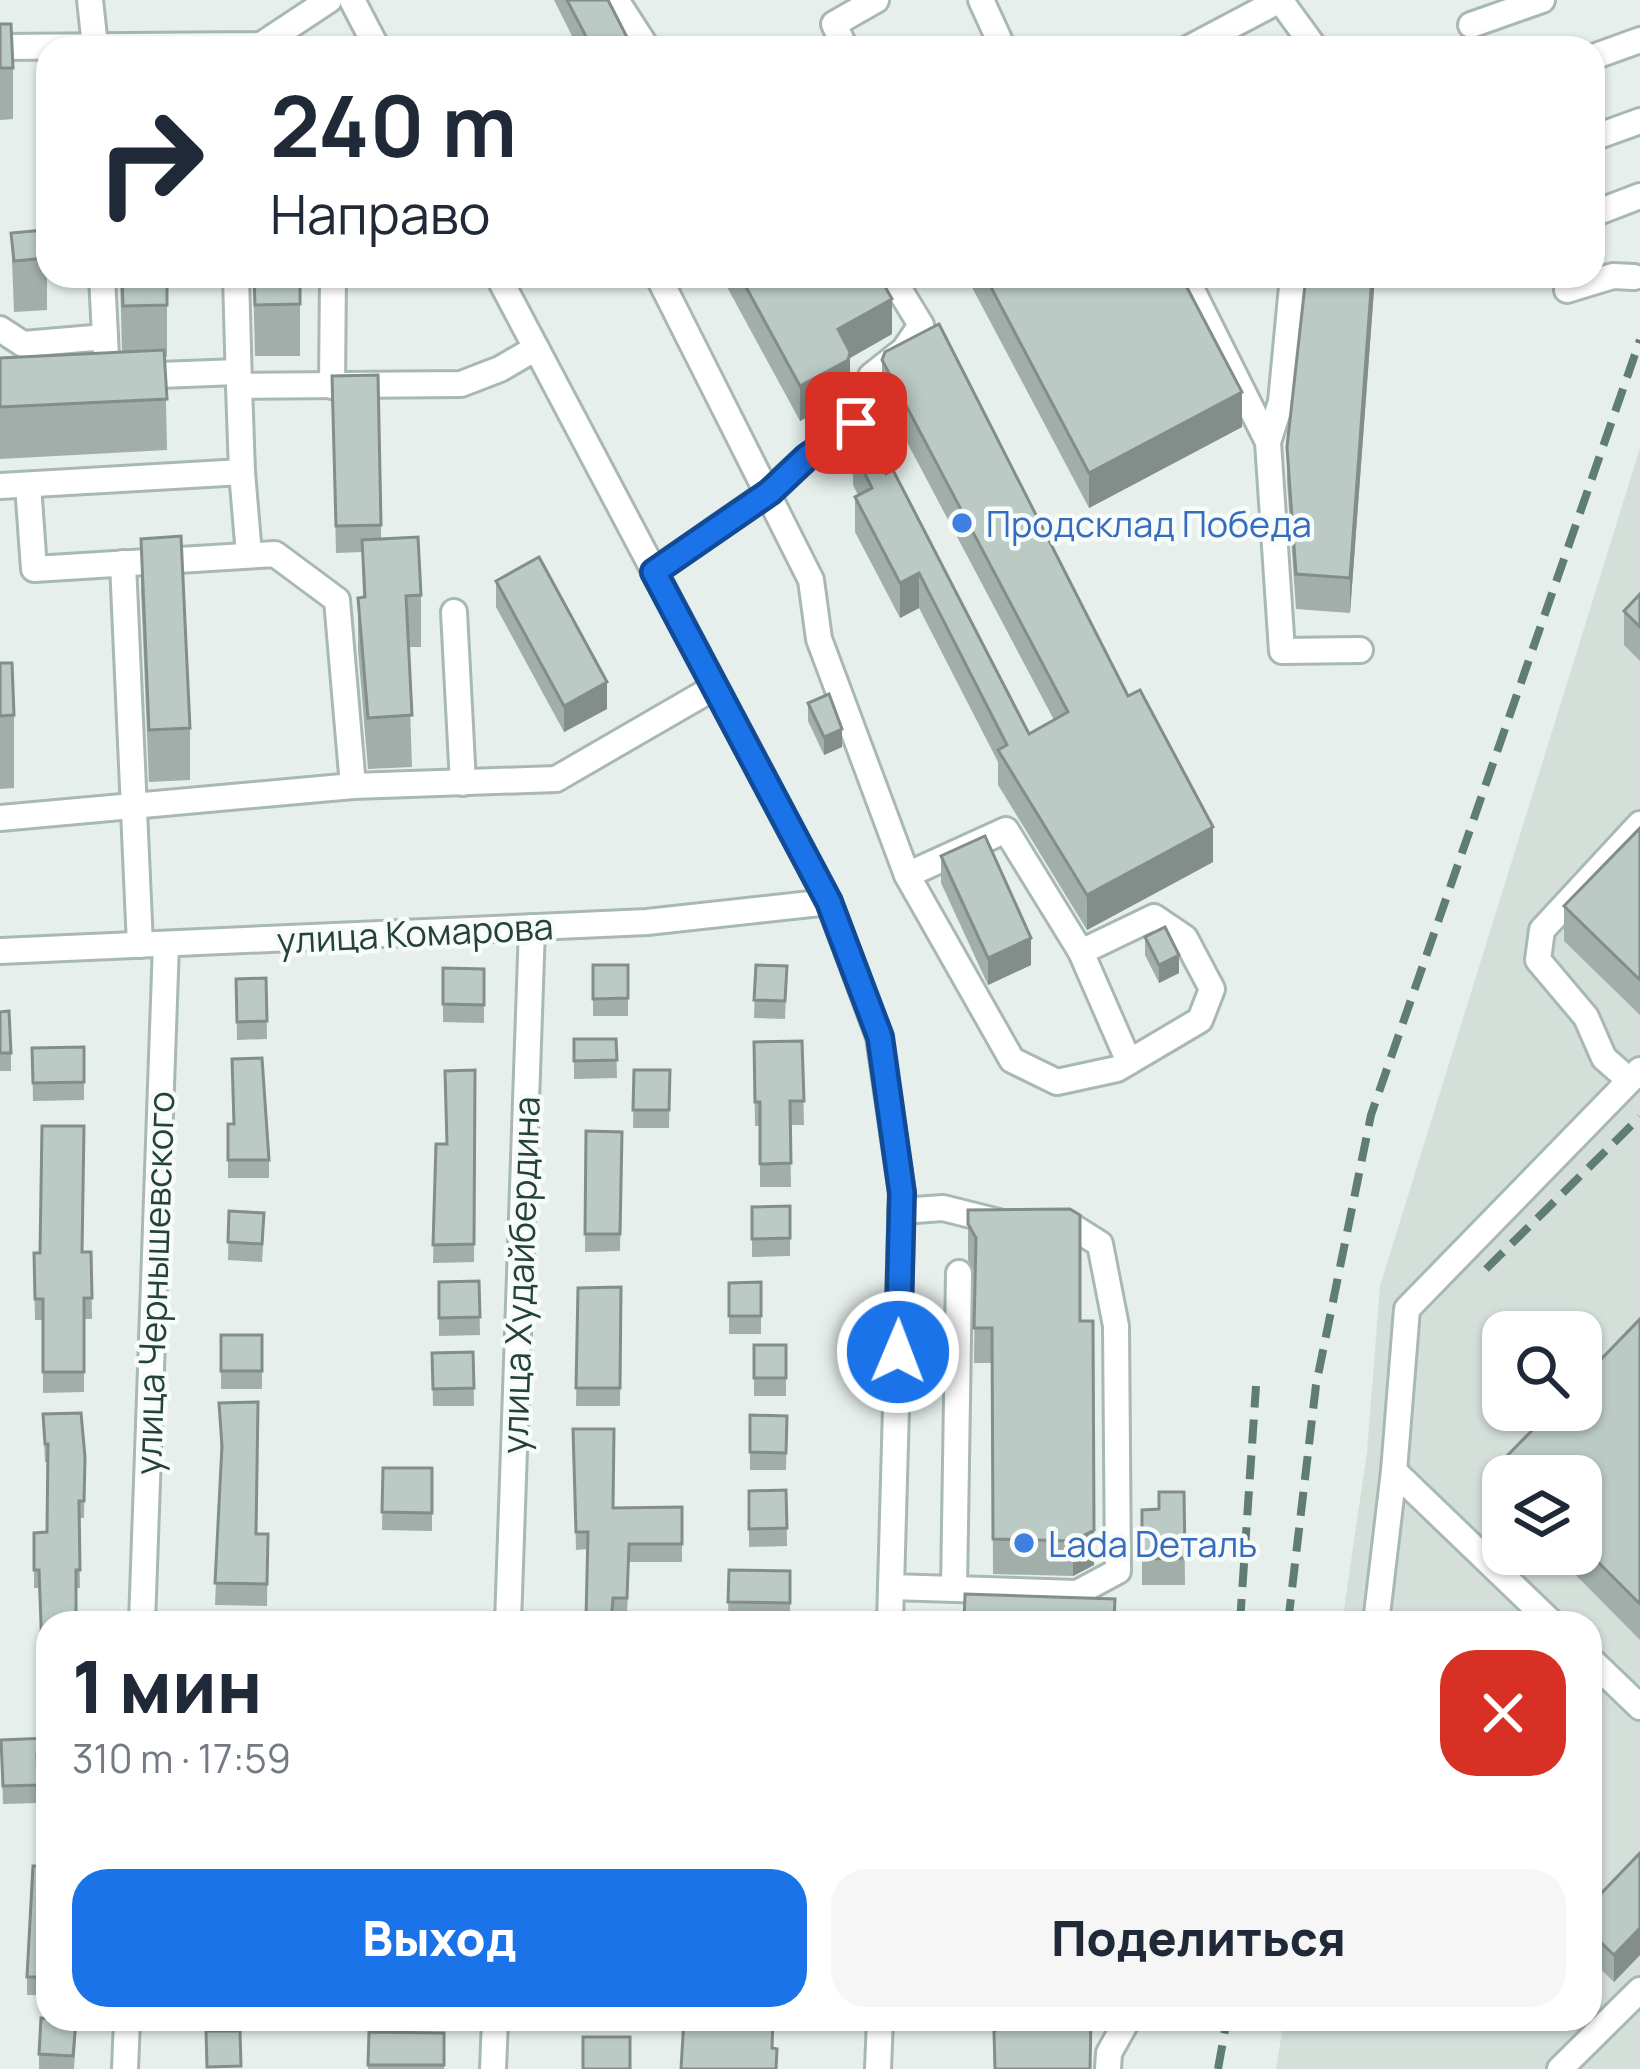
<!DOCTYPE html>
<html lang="ru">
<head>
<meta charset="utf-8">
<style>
	:root { --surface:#fff; --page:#f6f6f7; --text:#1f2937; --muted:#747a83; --accent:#1a73e8 }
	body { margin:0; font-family:Manrope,sans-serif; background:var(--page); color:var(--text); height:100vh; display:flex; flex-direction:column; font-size:45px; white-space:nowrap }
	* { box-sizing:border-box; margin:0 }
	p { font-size:39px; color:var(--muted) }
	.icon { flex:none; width:66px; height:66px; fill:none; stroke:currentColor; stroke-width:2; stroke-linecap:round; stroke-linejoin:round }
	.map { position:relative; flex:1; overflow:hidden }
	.sheet { position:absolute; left:36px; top:1611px; width:1566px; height:420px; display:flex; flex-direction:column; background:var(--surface); border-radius:36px; box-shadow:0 3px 9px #0004 }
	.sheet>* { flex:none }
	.hud { position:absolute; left:36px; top:36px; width:1569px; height:252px; border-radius:36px; box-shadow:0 3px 9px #0004; background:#fff; color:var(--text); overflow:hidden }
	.buttons { position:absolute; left:1482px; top:1311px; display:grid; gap:24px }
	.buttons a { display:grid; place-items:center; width:120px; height:120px; border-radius:24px; background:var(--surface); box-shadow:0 3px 9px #0004; font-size:60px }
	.pin { position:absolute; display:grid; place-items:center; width:102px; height:102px; color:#fff; margin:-51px; border-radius:24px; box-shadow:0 6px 18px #0006 }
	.me { position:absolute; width:132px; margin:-66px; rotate:1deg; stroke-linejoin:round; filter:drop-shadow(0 0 9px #0008) }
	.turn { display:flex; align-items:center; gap:42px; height:252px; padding:0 36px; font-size:54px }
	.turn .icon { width:156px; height:156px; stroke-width:2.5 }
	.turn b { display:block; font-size:84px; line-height:102px }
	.round { display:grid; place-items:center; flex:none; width:126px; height:126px; border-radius:36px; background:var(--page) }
	.head { display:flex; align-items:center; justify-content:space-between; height:204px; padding:0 36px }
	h1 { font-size:72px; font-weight:800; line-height:90px }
	.cta { display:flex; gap:24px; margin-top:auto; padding:24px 36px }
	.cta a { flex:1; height:138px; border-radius:36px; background:var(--accent); color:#fff; font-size:48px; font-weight:800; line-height:138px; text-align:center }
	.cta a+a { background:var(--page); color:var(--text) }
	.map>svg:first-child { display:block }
</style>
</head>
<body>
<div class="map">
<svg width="1640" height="2069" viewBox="0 0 1640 2069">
	<rect width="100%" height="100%" fill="#e6efeb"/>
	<path fill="#d4dfda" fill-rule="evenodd" d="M1640,448V2069H1276L1284,2019H1590V1623H1342L1367,1452L1380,1286ZM1503,1332H1581V1410H1503ZM1503,1476H1581V1554H1503Z"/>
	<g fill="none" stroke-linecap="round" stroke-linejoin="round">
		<g stroke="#a8b8b2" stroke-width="30">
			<g id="minor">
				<polyline points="90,0 95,46"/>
				<polyline points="352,0 377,48"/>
				<polyline points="616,0 647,48"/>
				<polyline points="981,0 1003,48"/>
				<polyline points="1280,0 1315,48"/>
				<polyline points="1471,25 1542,0"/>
				<polyline points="0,47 261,45 329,0"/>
				<polyline points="845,48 834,24 876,0"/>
				<polyline points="1189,48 1280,0"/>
				<polyline points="1593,57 1640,40"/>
				<polyline points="1593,138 1640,121"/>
				<polyline points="1593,214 1640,196"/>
				<polyline points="102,276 107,377 238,372"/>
				<polyline points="236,276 239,386 461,384 500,369 536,348"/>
				<polyline points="498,276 829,902 879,1037 902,1193 890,1623"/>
				<polyline points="658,276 811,580 819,639 907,875 1012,1060 1057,1082 1117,1069 1200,1020 1212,989 1185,938 1154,917 1081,952 1129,1062"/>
				<polyline points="1185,276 1268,442 1282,651 1360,650"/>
				<polyline points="1567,290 1613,276 1634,277"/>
				<polyline points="0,329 23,344 105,337"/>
				<polyline points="332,386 333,276"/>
				<polyline points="1268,442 1281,402 1293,276"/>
				<polyline points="242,472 249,555"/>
				<polyline points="28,485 34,569 275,554 337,600 353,786"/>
				<polyline points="0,486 242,472 239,386"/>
				<polyline points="123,563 140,945"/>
				<polyline points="654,572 769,492 807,457 856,423 871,376 904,350 921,325 891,276"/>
				<polyline points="454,612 463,783"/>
				<polyline points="0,818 353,786 556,779 715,687"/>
				<polyline points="907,875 1006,830 1081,952"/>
				<polyline points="0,951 647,922 829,902"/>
				<polyline points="1629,1080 1604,1058 1586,1017 1538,960 1542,930 1640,824"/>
				<polyline points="901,1211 943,1208 999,1222"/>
				<polyline points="1394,1471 1407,1309 1640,1070"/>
				<polyline points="891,1587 1077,1593 1118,1571 1116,1326 1100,1244 1073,1227 1051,1226"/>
				<polyline points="954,1589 959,1273"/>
				<polyline points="142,1623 166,944"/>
				<polyline points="508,1623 532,927"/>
				<polyline points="1376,1623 1394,1471 1552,1623"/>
				<polyline points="1590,1659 1640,1707"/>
				<polyline points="125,2069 127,2019"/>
				<polyline points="493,2069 495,2019"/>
				<polyline points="878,2069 880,2019"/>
				<polyline points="1108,2069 1109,2053 1128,2019"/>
				<polyline points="1560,2069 1640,1990"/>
			</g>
		</g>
		<use href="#minor" stroke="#fff" stroke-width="24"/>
		<g stroke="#5f7d75" stroke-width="8" stroke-dasharray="24 12" stroke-linecap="butt">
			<polyline points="1486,1269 1640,1117"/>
			<polyline points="1240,1623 1256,1386"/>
			<polyline points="1288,1623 1316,1385 1371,1115 1640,340"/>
			<polyline points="1218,2069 1227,2019"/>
		</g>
	</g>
	<g fill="#a1aea9">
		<polygon points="554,0 608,0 629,48 578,48"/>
		<polygon points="0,24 13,68 13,119 0,120"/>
		<polygon points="11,233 47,258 47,310 14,312"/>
		<polygon points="120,276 167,276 167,357 165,357 167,450 0,459 0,358 122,352"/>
		<polygon points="253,276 300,276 300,356 255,356"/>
		<polygon points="721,276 879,276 892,334 850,358 850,387 848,395 800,421"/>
		<polygon points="966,276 1181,276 1242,427 1089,508"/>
		<polygon points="1306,276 1375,276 1350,613 1296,609 1287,482 1287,447"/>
		<polygon points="882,360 1128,696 1213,862 1087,930 998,785 998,762 919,608 900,618 855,532 855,497 858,495 853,485 853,450 886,474 1029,734 1054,720 882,395"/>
		<polygon points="332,376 381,525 381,539 421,595 421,647 408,647 412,767 368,769 358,649 358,598 363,597 362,552 336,553"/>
		<polygon points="141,539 190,728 190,780 149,782 141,590"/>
		<polygon points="496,581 607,709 564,732 496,607"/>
		<polygon points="1640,594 1640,661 1624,645 1624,611"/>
		<polygon points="0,663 14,715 14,788 0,789"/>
		<polygon points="808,703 842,747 824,755 808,721"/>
		<polygon points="1640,828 1640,1015 1564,941 1564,906"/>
		<polygon points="941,856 1031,965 988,985 941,883"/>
		<polygon points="1145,937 1179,973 1159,983 1145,955"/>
		<rect x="593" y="965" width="35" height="51"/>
		<polygon points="756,965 787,966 785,1019 754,1018"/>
		<polygon points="443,968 484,969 484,1023 443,1022"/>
		<polygon points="266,978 267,1039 237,1040 236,979"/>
		<polygon points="0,1012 11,1053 11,1071 0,1071"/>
		<polygon points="574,1039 616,1039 617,1078 574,1079"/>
		<polygon points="802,1041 804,1125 790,1125 791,1187 760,1187 760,1126 755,1126 754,1042"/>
		<polygon points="84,1047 84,1100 33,1101 32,1048"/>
		<polygon points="475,1070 474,1262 433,1263 436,1144 446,1144"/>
		<polygon points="634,1070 670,1070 669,1128 633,1128"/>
		<polygon points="228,1124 269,1160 269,1178 228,1178"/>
		<polygon points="586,1131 622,1132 620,1251 585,1252"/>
		<polygon points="790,1206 790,1256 752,1257 752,1207"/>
		<polygon points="968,1210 1080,1321 1094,1565 1073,1576 993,1574 992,1363 974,1363 975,1272 968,1260"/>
		<polygon points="229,1211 264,1231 262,1262 228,1260"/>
		<polygon points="83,1252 91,1252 92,1319 84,1319 84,1392 43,1393 43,1320 35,1320 34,1274"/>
		<polygon points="479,1281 480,1335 439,1336 439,1282"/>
		<polygon points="761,1282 761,1334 729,1334 729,1283"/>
		<polygon points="621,1287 620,1406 576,1406 578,1288"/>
		<polygon points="1640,1319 1640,1640 1555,1554 1581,1554 1581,1476 1503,1476 1503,1501 1500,1498 1500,1463"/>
		<rect x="221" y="1335" width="41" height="54"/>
		<rect x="754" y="1345" width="32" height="51"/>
		<polygon points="473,1352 474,1406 433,1406 432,1353"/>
		<polygon points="219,1403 256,1534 268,1534 267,1606 215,1605 221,1458"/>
		<polygon points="43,1414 85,1457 84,1518 79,1518 80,1588 76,1588 48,1623 48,1722 44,1723 39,1588 34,1588 34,1533 47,1532 48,1462 45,1462"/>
		<polygon points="750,1415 787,1416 786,1470 750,1470"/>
		<polygon points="573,1429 613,1508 682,1507 682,1562 629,1562 627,1616 586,1618 587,1549 576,1550"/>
		<polygon points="383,1468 432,1468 432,1531 382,1530"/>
		<polygon points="786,1490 787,1546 749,1547 749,1491"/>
		<polygon points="1184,1492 1185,1585 1142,1585 1142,1510 1159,1509"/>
		<polygon points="729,1570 790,1571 790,1621 728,1620"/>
		<polygon points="48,1738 48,1773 38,1773 38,1803 3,1804 1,1740"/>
		<polygon points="48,1807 48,1995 27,1995 27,1977"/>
		<polygon points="1640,1853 1640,1955 1614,1982 1590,1959 1590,1905"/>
		<polygon points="410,2019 451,2019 451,2027 410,2025"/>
		<polygon points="556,2019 596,2019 595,2029 556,2027"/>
		<polygon points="369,2032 444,2033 444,2069 368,2069"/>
		<polygon points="76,2038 74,2069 39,2069 39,2054"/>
	</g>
	<g fill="#838d89">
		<polygon points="1372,276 1375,276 1350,613 1350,578"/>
		<polygon points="892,299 892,334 850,358 850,387 848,395 800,421 800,386 838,329"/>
		<polygon points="1242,392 1242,427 1089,508 1089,473"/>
		<polygon points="919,573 919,608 900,618 900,583"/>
		<polygon points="607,682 607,709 564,732 564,706"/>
		<polygon points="842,729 842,747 824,755 824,737"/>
		<polygon points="1213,827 1213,862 1087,930 1087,895"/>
		<polygon points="1031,938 1031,965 988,985 988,958"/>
		<polygon points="1179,955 1179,973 1159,983 1159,965"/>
		<polygon points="1094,1530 1094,1565 1073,1576 1073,1541"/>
		<polygon points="1640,1928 1640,1955 1614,1982 1614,1955"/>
	</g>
	<g fill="#bbcac4" stroke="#838d89" stroke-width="3">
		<polygon points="567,0 608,0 629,41 615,48 592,48"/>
		<polygon points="0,24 11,24 13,68 0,68"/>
		<polygon points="45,230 47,258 14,261 11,233"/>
		<polygon points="122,276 167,276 167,305 123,306"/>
		<polygon points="254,276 300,276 300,304 255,305"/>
		<polygon points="740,276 879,276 892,299 838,329 850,352 848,360 800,386"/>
		<polygon points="985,276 1181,276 1242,392 1089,473"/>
		<polygon points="1306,276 1372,276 1350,578 1296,574 1287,447"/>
		<polygon points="939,324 1128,696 1140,690 1213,827 1087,895 998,750 1007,745 919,573 900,583 855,497 872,488 853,450 869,442 886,474 893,470 1029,734 1068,712 882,360 885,352"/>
		<polygon points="164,350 167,399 0,407 0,358"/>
		<polygon points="378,375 381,525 336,526 332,376"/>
		<polygon points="181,536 190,728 149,730 141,539"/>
		<polygon points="418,537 421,595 406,596 412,715 368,718 358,598 365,597 362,540"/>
		<polygon points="539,557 607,682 564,706 496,581"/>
		<polygon points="1640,594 1640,627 1624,611"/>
		<polygon points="0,663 12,663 14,715 0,716"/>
		<polygon points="829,694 842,729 824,737 808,703"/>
		<polygon points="1640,828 1640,980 1564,906"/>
		<polygon points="985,836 1031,938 988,958 941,856"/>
		<polygon points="1165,927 1179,955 1159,965 1145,937"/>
		<polygon points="593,965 628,965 628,998 593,999"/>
		<polygon points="756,965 787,966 785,1001 754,1000"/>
		<polygon points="443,968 484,969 484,1005 443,1004"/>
		<polygon points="266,978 267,1021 237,1022 236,979"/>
		<polygon points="9,1011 11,1053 0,1053 0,1012"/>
		<polygon points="574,1039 616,1039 617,1060 574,1061"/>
		<polygon points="802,1041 804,1101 790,1101 791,1163 760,1164 760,1102 755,1102 754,1042"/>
		<polygon points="84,1047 84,1082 33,1083 32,1048"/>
		<polygon points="262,1058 269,1160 228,1160 228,1124 234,1124 232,1059"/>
		<polygon points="475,1070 474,1244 433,1245 436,1144 447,1144 445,1071"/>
		<polygon points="634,1070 670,1070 669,1110 633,1110"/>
		<polygon points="42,1126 84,1126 82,1252 91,1252 92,1298 84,1298 84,1372 43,1372 43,1299 35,1299 34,1253 40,1253"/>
		<polygon points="586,1131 622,1132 620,1234 585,1234"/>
		<polygon points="790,1206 790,1238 752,1239 752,1207"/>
		<polygon points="1070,1209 1080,1215 1080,1321 1093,1321 1094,1530 1073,1541 993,1539 992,1328 974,1328 976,1238 968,1224 968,1210"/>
		<polygon points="229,1211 264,1213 262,1244 228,1242"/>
		<polygon points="479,1281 480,1317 439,1318 439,1282"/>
		<polygon points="761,1282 761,1316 729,1316 729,1283"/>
		<polygon points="621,1287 620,1388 576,1388 578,1288"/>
		<polygon points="1640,1319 1640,1604 1581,1545 1581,1476 1513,1476 1500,1463 1552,1410 1581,1410 1581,1380"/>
		<rect x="221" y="1335" width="41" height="36"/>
		<rect x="754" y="1345" width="32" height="33"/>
		<polygon points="473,1352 474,1388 433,1389 432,1353"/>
		<polygon points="258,1402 256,1534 268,1534 267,1584 215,1583 222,1446 219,1403"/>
		<polygon points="81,1413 85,1457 84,1501 79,1501 80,1570 76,1570 76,1623 48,1623 48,1704 44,1705 39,1570 34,1570 34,1533 47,1532 48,1444 45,1444 43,1414"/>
		<polygon points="750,1415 787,1416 786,1453 750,1452"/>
		<polygon points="573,1429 614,1429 613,1508 682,1507 682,1544 629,1544 627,1598 613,1598 611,1623 572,1623 572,1618 586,1618 588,1532 576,1532"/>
		<polygon points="383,1468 432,1468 432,1513 382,1512"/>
		<polygon points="786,1490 787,1528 749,1529 749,1491"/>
		<polygon points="1159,1492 1184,1492 1185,1558 1142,1559 1142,1510 1159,1509"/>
		<polygon points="729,1570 790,1571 790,1603 728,1602"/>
		<polygon points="965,1594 1115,1599 1114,1623 964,1623"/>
		<polygon points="48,1738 48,1756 37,1755 38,1785 3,1786 1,1740"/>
		<polygon points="41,1807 48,1807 48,1977 27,1977 33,1866 40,1866"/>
		<polygon points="1640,1853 1640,1928 1614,1955 1590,1932 1590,1905"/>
		<polygon points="41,2018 76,2021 73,2056 39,2054"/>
		<polygon points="684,2019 773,2019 772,2048 777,2049 776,2069 681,2069"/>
		<polygon points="1008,2019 1091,2019 1090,2069 995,2069 994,2032"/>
		<polygon points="206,2031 240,2031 241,2066 207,2067"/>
		<polygon points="369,2032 444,2033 444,2065 368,2065"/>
		<rect x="583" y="2037" width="47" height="32"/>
	</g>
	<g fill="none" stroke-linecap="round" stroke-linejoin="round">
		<g stroke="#114b97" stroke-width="30">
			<polyline id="route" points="856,423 807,457 770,492 654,572 829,902 880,1037 902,1193 898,1352"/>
		</g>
		<use href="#route" stroke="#1a73e8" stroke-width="21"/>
	</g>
	<g fill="#3f7fe0" stroke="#f7fbf9" stroke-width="4.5">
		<circle cx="962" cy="523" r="12"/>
		<circle cx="1024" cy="1543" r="12"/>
	</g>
	<g text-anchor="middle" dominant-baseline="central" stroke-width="9" stroke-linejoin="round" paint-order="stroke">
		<g font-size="36" fill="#366cbe" stroke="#f7fbf9" text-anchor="start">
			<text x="986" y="523">Продсклад Победа</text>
			<text x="1048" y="1543">Lada Dеталь</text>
		</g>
		<g font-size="36" fill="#24423a" stroke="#f7fbf9">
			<text transform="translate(415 933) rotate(-3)">улица Комарова</text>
			<text transform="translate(520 1275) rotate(-88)">улица Худайбердина</text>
			<text transform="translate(154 1283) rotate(-88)">улица Чернышевского</text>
		</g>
	</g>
</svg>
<div class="buttons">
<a><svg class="icon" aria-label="search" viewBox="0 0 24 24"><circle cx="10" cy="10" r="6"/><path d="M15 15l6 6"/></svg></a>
<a><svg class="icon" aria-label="layers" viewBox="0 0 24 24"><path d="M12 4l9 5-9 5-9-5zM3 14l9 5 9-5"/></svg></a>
</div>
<div class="pin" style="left:856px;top:423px;background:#d93025"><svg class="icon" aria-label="arrive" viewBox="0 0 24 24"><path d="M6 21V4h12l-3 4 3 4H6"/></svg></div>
<svg class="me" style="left:898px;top:1352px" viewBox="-20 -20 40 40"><circle r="17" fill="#1a73e8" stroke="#fff" stroke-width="3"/><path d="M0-11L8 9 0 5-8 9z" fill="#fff"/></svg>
<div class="hud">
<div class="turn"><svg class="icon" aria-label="right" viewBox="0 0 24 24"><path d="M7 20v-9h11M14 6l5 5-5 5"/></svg><div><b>240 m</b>Направо</div></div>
</div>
<section class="sheet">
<div class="head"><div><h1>1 мин</h1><p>310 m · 17:59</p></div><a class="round" style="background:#d93025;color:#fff"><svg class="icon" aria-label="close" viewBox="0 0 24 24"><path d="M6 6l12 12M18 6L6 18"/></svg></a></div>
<div class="cta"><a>Выход</a><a>Поделиться</a></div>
</section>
</div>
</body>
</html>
